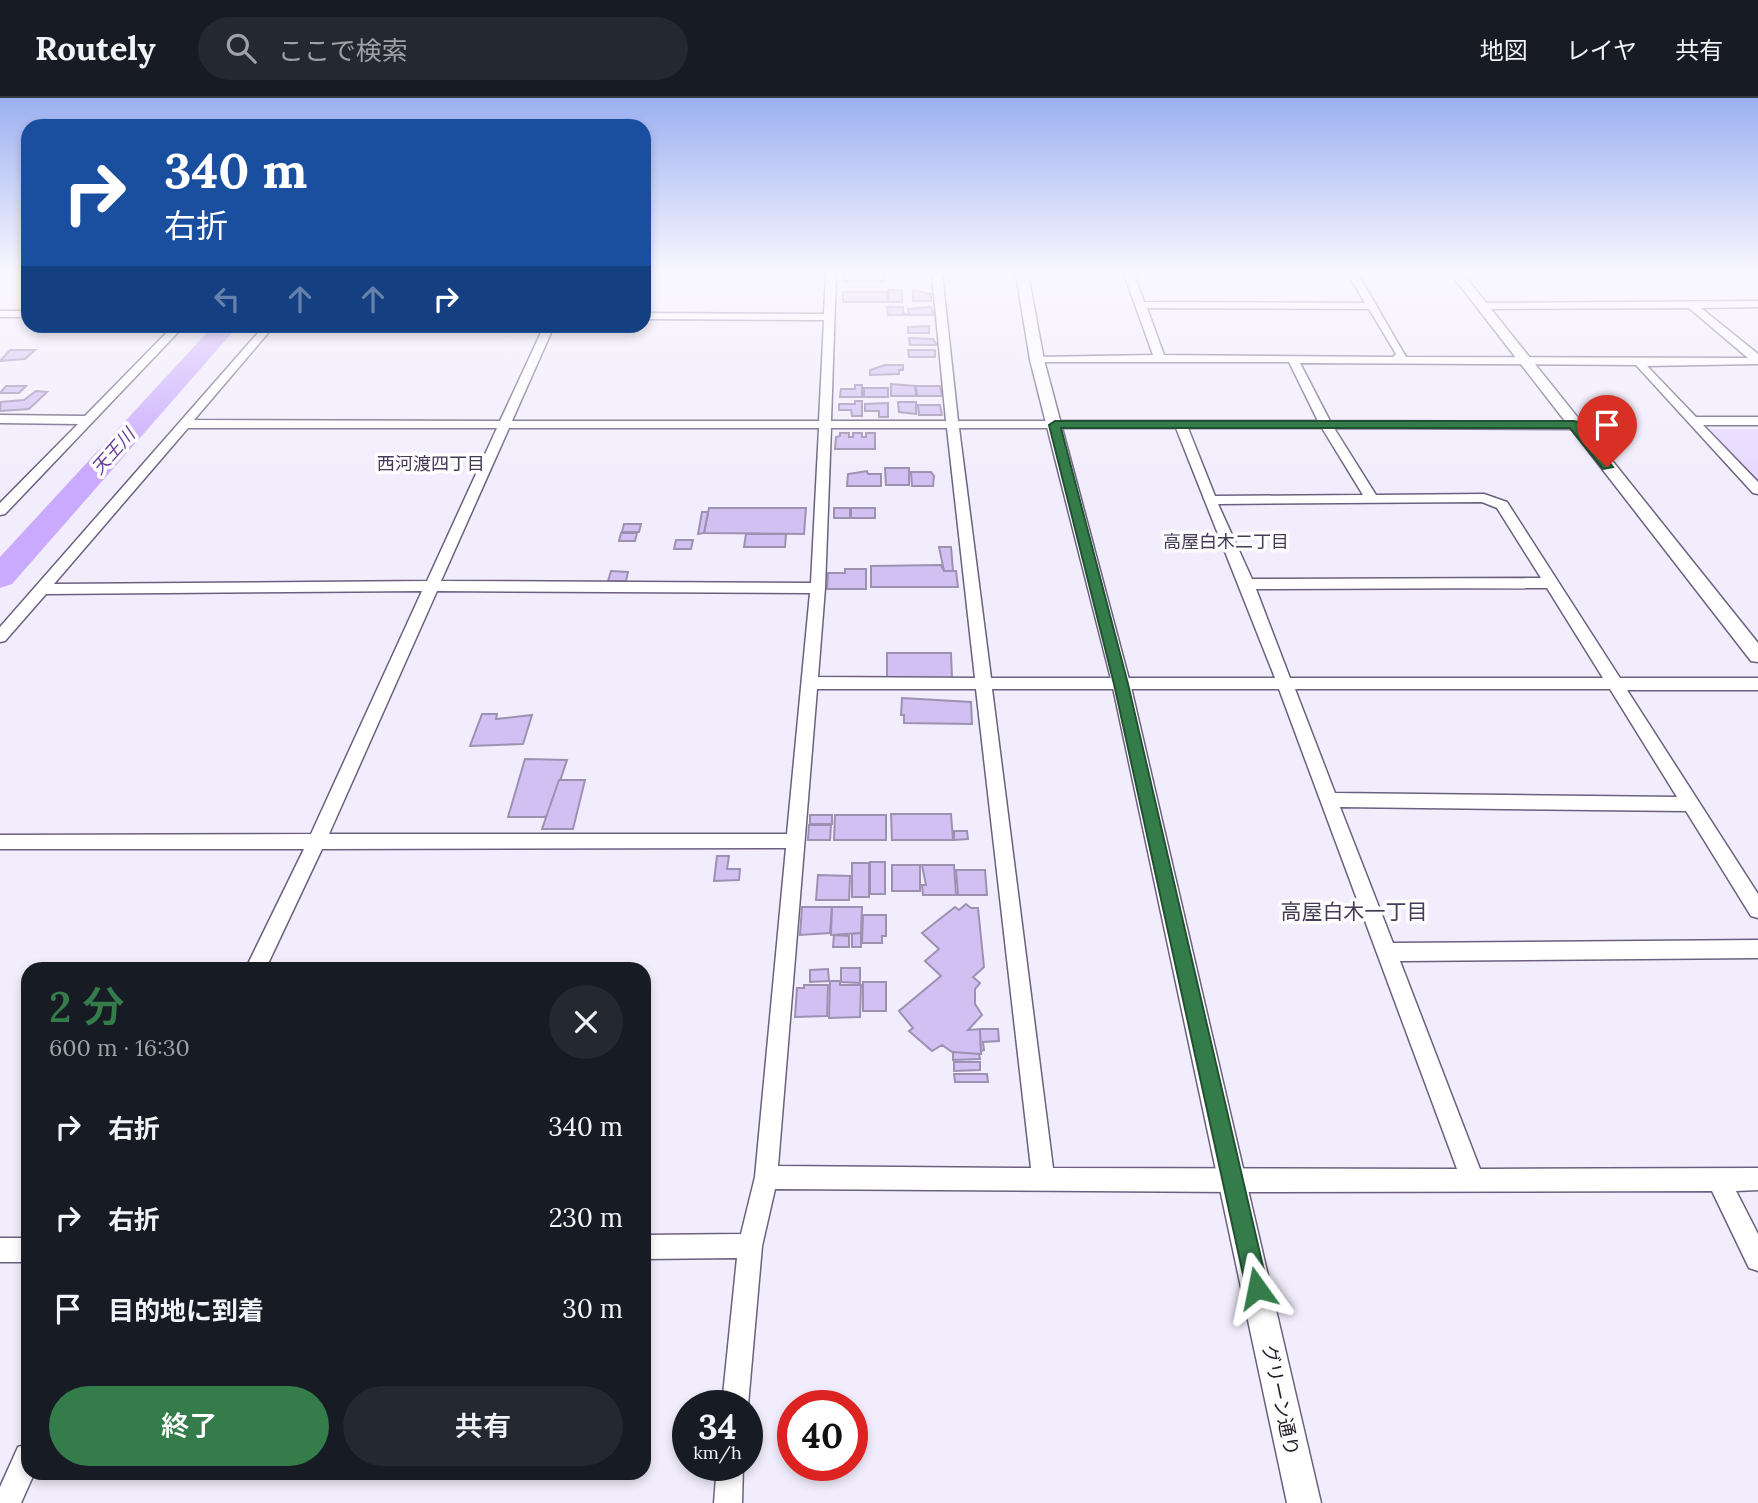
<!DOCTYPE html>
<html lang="ja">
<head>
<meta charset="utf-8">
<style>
	:root { --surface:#171b24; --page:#242831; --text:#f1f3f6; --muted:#9ea1a6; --line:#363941; --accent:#347d4b }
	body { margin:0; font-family:Lora,"Noto Sans JP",serif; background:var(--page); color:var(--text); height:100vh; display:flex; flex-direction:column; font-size:26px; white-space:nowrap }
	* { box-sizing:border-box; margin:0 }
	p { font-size:23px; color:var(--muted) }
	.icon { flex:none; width:38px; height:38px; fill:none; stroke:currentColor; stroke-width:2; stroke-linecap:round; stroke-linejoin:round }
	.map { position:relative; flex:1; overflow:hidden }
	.side { position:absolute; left:21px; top:864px; width:630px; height:518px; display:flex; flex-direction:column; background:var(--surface); border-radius:21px; box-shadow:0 4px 10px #0003 }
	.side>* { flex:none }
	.hud { position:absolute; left:21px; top:21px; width:630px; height:214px; border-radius:21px; box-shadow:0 4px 10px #0003; background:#1a4fa0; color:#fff; overflow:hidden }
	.speed { position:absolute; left:672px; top:1292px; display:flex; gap:14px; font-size:35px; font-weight:700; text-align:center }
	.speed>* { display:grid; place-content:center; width:91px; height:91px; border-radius:50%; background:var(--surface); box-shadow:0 4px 10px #0003; line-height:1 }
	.speed small { font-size:18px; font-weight:400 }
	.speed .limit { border:10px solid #d22; background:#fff; color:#111 }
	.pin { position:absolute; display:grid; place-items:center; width:60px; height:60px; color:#fff; margin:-72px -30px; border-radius:50% 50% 50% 0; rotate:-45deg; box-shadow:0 0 7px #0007 }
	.pin .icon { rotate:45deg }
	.me { position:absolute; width:77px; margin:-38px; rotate:348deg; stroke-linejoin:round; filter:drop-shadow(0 0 5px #0008) }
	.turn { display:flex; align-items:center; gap:24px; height:147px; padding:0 28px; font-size:32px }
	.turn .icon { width:91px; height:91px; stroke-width:2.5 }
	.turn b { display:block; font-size:49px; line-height:60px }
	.lanes { display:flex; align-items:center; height:66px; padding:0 28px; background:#0003; justify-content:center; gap:35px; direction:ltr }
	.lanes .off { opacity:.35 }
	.round { display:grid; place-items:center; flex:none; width:74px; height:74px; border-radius:37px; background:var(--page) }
	.headline { display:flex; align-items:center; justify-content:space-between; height:119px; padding:0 28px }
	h1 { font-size:42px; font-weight:600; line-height:52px; color:var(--accent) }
	.primary-button { display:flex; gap:14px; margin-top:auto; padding:14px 28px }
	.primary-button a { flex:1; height:80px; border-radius:42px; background:var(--accent); color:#fff; font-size:28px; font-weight:600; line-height:80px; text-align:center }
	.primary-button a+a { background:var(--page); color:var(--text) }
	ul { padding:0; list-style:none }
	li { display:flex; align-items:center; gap:21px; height:91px; padding:0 28px }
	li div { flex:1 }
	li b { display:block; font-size:26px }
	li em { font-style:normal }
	header { display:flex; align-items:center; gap:42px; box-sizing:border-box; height:98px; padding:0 35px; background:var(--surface); border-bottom:2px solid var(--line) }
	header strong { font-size:33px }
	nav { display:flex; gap:38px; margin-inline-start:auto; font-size:24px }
	.search { width:490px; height:63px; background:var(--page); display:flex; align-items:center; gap:18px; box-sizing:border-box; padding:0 24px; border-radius:38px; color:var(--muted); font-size:26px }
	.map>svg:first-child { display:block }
</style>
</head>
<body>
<header>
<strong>Routely</strong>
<div class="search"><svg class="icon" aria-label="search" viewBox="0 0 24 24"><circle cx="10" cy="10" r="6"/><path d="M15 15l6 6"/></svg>ここで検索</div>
<nav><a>地図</a><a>レイヤ</a><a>共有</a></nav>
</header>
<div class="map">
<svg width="1758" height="1405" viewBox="0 0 1758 1405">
	<rect width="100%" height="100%" fill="#f2edfc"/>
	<polygon fill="#e6d9ff" points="1708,331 1758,331 1758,383"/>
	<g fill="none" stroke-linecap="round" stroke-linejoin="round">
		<polygon fill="#caaafe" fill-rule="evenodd" points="213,228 238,228 12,486 0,490 0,459"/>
	</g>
	<g fill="#d2c0f3" stroke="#9d91b2" stroke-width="2">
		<rect x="844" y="176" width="40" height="7"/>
		<rect x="888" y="192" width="14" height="12"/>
		<polygon points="913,192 931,196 931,203 913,203"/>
		<polygon points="843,194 887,194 888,204 843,204"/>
		<polygon points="887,209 903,209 903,215 908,217 888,217"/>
		<polygon points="931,209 934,217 909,217 908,211"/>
		<polygon points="929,228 929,235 908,235 908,229"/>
		<polygon points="909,240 933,241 937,247 910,247"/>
		<polygon points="10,252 35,252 25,261 0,263"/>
		<polygon points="908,252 935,252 935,259 909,259"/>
		<polygon points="885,267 903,267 903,272 899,272 899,276 870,277 870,272"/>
		<polygon points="891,286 915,288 916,298 891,298"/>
		<polygon points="855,287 862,287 862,299 840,299 841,291 855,291"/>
		<polygon points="6,288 26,288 19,295 0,295"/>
		<polygon points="916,288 940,288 942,298 917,298"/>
		<rect x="864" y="290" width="24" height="9"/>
		<polygon points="36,293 47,294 29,311 0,313 1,304 24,302"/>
		<polygon points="855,303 862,303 862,318 852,318 851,312 839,312 839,306 855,306"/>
		<polygon points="898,304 916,304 916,316 899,314"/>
		<polygon points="888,305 888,319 879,319 879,313 865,313 865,306"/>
		<polygon points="918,307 940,307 942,317 919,317"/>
		<polygon points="840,335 849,335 849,339 853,339 853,335 862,335 862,339 866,339 866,335 875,335 875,351 835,351 836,339 840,338"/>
		<polygon points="885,370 909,370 909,387 886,387"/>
		<polygon points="867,373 868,376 881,376 881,388 847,388 848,376"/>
		<polygon points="911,374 931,374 934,378 933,388 912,388"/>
		<polygon points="709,410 806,410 804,436 704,435"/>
		<rect x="834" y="410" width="16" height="10"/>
		<rect x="851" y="410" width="24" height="10"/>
		<polygon points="702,414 708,414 704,435 698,436"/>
		<polygon points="624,426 641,426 639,434 622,434"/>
		<polygon points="621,435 637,435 635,443 619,443"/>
		<polygon points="746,436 786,436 785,449 744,449"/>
		<polygon points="676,442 693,442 691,451 674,451"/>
		<polygon points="939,449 951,449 953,473 944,473"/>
		<polygon points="941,467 944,473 956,473 958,489 871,489 871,468"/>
		<polygon points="845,471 866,471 866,491 827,491 828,475 845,475"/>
		<polygon points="611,473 628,474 626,483 608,483"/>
		<polygon points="887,555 951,555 952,580 887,580"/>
		<polygon points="902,600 971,604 972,626 904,625 904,617 901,617"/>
		<polygon points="482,616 497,616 496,621 532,617 523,646 470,648"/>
		<polygon points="525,661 567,662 549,716 545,719 508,719"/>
		<polygon points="559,682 585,682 573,731 542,731"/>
		<polygon points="891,716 951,716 953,742 892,742"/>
		<rect x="810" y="717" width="22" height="9"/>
		<polygon points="835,717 886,717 886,742 834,742"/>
		<polygon points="809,727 831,727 830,742 808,742"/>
		<polygon points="954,733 967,733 968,741 954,742"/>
		<polygon points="717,758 729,758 727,771 740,771 739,782 714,783"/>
		<rect x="870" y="764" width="15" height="32"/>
		<rect x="852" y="765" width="17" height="34"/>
		<rect x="892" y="767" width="28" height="26"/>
		<polygon points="922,767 954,767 956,797 923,797 922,787 926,787"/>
		<polygon points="956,772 985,772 987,797 958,797"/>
		<polygon points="818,777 850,778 849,802 816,802"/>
		<polygon points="966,806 971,810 978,810 984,869 973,879 980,885 975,891 975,906 982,917 968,932 980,931 981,956 955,956 942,947 932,953 909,933 913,930 899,913 941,878 925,863 939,851 922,835 955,809 959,812"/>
		<polygon points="802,809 832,809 830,835 800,837"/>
		<polygon points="832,809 862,809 861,835 831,837"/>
		<polygon points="863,817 886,817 886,838 882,838 882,845 862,845"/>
		<polygon points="861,835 861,849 852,849 852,836"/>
		<polygon points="834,837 849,838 849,849 833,849"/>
		<polygon points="841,870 860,870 860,885 841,884"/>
		<polygon points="828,871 829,883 810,884 810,872"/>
		<polygon points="830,883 840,883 840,887 861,887 860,919 829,920"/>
		<rect x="863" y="884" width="23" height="29"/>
		<polygon points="804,887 828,887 827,918 795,919 797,890 804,890"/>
		<polygon points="980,931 998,931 999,943 983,944 984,952 981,953"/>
		<polygon points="953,954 979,956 980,961 953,962"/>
		<polygon points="954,964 980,964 980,972 954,973"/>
		<polygon points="954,976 987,976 988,984 955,984"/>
	</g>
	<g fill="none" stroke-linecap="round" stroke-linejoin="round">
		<g stroke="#6b607f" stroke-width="3">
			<g id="minor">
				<path d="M826,176H836L831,323H946L932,176H942L958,323H1318L1289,264H1033L1031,262L1037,259L1153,257L1124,176H1134L1144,204L1365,205L1348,176H1358L1406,259L1748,260L1689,210L1483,211L1478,208L1483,205L1758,203V209L1701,210L1758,256V266L1647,268L1696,319H1758V327H1703L1758,384V396L1753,395L1636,267L1300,265L1330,323L1578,324L1580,327L1574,331L1334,330L1376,397L1484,396L1507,404L1620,580H1758V592H1627L1758,796V820L1751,818L1686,713L1340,709L1393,845L1758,842V860L1400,863L1480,1071L1758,1070V1092L1736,1093L1758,1136V1173L1749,1170L1712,1093L1234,1094L775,1091L762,1148L748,1307H722L737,1160L644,1161V1137L741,1136L755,1079L786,750L322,751L265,872H245L304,751H0V737L311,736L422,493L46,496L5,543L0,544V529L264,228H274L194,322L500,323L544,228H554L512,323H819L824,222L644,221V215L824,216ZM1147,210L1369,211L1396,256L1393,259L1164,257ZM188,330H497L427,483L54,486ZM509,330H819L811,485L441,483ZM831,330H947L975,580L818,579L825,490ZM959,330H1176L1275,580H991ZM1188,330H1322L1363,397L1215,398ZM1482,404L1497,410L1541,480L1252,481L1218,406ZM1547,490L1603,580H1290L1256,491ZM437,493L810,495L787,736H329ZM817,591H976L1031,1070L778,1068ZM992,591H1279L1457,1071L1053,1070ZM1295,591H1610L1677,699L1335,695Z"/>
				<rect x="0" y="213" width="28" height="6"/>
				<polygon points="173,228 184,228 5,416 0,417 0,405 78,326 0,325 0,317 85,318"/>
				<rect x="0" y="1140" width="28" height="24"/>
				<polygon points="28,1346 28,1376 34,1376 21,1405 0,1405 0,1389 18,1349"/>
				<polygon points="717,1367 743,1367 742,1405 714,1405"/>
			</g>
		</g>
		<g stroke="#6b607f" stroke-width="3">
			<g id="tertiary">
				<polygon points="1016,176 1028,176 1044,262 1130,585 1321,1405 1287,1405 1112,585 1030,262"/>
				<polygon points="1451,176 1463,176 1758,545 1758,564 1751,563"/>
			</g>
		</g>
		<use href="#minor" fill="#fff" fill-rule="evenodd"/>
		<use href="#tertiary" fill="#fff" fill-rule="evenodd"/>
	</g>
	<linearGradient id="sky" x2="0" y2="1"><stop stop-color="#9cb0f1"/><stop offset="0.47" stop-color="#f9f7fe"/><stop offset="1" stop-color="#f9f7fe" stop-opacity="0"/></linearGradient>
	<rect width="1758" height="372" fill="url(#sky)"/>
	<polygon fill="#347d4b" stroke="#225131" stroke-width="2" points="1055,323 1574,323 1578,324 1613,369 1603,371 1570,330 1061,330 1128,586 1268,1190 1265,1198 1257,1201 1249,1198 1246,1190 1114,586 1049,327"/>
	<g text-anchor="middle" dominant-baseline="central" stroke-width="7" stroke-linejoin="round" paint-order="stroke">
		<g font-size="18" font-style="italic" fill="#663b9b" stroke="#fdfdfd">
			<text transform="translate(113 353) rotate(-48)">天王川</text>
		</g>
		<g font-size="18" fill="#453b57" stroke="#fdfdfd">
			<text x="431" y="365">西河渡四丁目</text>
			<text x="1226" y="443">高屋白木二丁目</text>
		</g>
		<g font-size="19" fill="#201b28" stroke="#fdfdfd">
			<text transform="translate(1281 1302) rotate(78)">グリーン通り</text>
		</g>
		<g font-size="21" fill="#453b57" stroke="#fdfdfd">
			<text x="1354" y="813">高屋白木一丁目</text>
		</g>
	</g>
</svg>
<div class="speed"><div>34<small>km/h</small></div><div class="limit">40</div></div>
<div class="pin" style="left:1607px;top:369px;background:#d93025"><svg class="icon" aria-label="arrive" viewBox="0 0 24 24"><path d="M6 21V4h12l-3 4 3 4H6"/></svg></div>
<svg class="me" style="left:1257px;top:1190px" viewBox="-20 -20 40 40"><path d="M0-17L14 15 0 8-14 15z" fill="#347d4b" stroke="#fff" stroke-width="4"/></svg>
<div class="hud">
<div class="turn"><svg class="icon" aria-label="right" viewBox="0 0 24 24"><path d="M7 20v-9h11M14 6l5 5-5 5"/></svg><div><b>340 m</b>右折</div></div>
<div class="lanes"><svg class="icon off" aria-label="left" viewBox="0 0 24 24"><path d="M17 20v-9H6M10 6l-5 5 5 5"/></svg><svg class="icon off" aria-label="ahead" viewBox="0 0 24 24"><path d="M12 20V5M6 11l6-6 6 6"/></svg><svg class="icon off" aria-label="ahead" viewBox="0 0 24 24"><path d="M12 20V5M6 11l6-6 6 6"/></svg><svg class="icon" aria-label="right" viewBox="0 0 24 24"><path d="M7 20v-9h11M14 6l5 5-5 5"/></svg></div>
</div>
<section class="side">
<div class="headline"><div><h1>2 分</h1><p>600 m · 16:30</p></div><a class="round"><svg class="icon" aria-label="close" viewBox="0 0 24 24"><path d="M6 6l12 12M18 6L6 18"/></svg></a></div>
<ul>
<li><svg class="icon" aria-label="right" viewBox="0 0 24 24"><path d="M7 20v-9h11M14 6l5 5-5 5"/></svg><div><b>右折</b></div><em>340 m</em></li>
<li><svg class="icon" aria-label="right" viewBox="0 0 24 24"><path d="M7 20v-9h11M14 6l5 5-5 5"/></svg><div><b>右折</b></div><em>230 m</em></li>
<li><svg class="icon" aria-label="arrive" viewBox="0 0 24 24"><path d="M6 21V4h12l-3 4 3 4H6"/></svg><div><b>目的地に到着</b></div><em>30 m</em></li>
</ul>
<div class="primary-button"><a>終了</a><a>共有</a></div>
</section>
</div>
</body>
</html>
